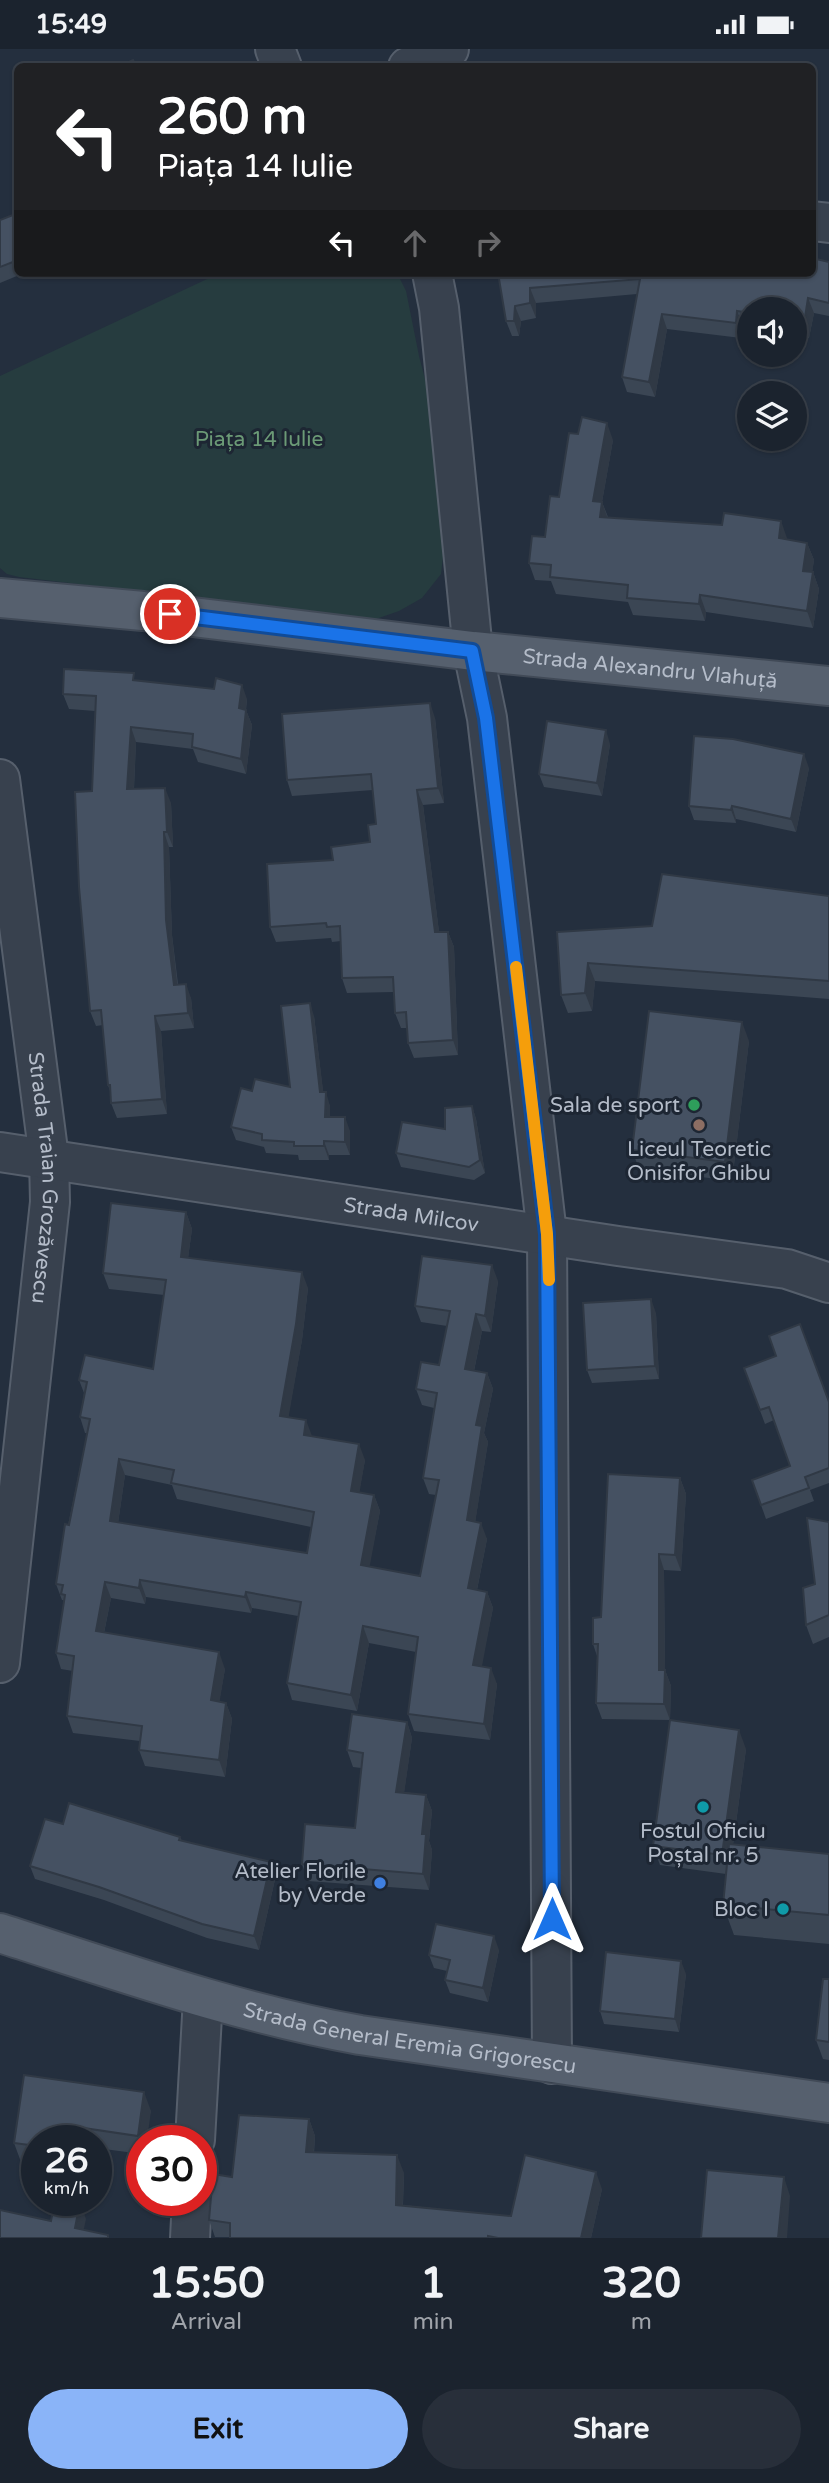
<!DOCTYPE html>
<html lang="en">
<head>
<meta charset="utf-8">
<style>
	:root { --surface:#1b232e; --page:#282f3a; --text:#f1f3f6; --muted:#a0a4aa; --line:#39404a; --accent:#8ab4f8 }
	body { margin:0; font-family:"Varela Round",sans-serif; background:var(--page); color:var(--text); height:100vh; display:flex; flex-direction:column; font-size:26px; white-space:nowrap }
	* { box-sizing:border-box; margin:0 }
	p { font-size:23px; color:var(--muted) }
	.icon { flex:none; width:38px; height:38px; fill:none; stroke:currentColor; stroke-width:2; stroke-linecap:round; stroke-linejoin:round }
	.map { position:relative; height:2189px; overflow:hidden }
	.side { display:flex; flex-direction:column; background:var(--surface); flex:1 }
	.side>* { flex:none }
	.guide { position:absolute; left:14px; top:14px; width:802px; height:214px; border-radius:10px; box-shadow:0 2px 5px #0004,0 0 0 2px var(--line); background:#202124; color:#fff; overflow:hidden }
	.fabs { position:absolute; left:737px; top:248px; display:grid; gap:14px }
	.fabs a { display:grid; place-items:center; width:70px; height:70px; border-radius:50%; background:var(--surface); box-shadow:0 2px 5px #0004,0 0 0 2px var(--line); font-size:35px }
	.speed { position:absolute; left:21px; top:2076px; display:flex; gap:14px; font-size:35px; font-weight:700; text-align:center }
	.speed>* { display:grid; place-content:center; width:91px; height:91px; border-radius:50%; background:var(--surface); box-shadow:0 2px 5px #0004,0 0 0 2px var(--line); line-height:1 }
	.speed small { font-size:18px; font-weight:400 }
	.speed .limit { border:10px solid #d22; background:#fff; color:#111 }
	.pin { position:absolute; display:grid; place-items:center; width:60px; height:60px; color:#fff; margin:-30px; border:4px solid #fff; border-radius:50%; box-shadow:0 2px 7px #0007 }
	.me { position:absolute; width:77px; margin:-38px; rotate:0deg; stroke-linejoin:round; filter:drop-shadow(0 0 5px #0008) }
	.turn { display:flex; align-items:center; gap:24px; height:147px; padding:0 28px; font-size:32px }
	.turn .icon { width:91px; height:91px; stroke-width:2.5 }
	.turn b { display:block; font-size:49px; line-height:60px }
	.lanes { display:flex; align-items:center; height:66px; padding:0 28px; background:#0003; justify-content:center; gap:35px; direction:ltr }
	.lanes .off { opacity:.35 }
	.eta { display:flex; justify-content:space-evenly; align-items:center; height:119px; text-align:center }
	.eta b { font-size:42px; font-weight:800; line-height:49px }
	.primary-button { display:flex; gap:14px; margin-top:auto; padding:14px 28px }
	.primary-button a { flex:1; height:80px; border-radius:42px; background:var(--accent); color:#111; font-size:28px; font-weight:800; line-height:80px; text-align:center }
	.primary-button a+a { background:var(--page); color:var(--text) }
	.status { display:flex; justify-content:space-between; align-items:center; height:49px; padding:0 35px; background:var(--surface); direction:ltr }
	.status svg { height:19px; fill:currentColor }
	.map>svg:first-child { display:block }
</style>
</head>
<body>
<div class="status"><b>15:49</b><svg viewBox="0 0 49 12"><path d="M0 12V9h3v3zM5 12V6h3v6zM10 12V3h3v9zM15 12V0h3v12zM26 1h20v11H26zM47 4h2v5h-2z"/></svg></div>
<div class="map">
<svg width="829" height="2189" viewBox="0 0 829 2189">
	<rect width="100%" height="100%" fill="#242f3e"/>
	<polygon fill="#263c3f" points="220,224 397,224 406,242 419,307 434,365 448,464 441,525 422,549 399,562 376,570 19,528 7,525 0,519 0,327"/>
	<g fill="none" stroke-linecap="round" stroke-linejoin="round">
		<g stroke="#565f6c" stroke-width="42">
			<g id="minor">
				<polyline points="275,0 282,18"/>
				<polyline points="408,18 449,0"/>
				<polyline points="812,172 829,174"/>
				<polyline points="432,224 439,259 473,602 487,669 547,1185 552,2015"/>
				<path id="s1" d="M0,730L49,1109L50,1153L0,1614"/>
				<path id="s2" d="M0,1103L618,1197L787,1220L829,1234"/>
				<polyline points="195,2091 203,1949"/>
				<polyline points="190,2189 192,2151"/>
			</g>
		</g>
		<g stroke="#414a57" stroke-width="42">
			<g id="major">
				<path id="s3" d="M0,549L143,562L473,602L829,637"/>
				<path id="s4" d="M0,1884C119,1922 237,1964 360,1986L829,2054"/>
			</g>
		</g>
		<use href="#minor" stroke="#38414e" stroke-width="38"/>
		<use href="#major" stroke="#56606e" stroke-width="38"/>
	</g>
	<g fill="#3b4654" fill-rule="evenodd">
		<polygon points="18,164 18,224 24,224 0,234 0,171"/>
		<polygon points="829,213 829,267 814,264 809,289 794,287 794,261 749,261 749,278 743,276 741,289 667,280 655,348 627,343 622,328 637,245 536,254 536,269 521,272 519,287 512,287 506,272 498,224"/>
		<polygon points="613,391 602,453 608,468 787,489 787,491 807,494 814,511 812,523 813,523 819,540 813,579 706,563 705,572 633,566 628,553 556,545 551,532 535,531 529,514 545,488 559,448"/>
		<polygon points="136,631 247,650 246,661 252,676 246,725 198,713 193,700 136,693 134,740 171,754 173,798 169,798 172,886 178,935 191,949 194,979 161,982 167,1065 117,1069 111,1054 111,1045 108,1036 103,976 96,977 90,962 92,742 95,662 69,660 63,645"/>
		<polygon points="435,669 444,754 423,756 439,883 448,883 454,898 458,1006 414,1009 408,994 407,979 401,979 395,964 394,943 347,944 342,929 341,892 332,893 331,889 276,893 270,878 333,811 370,793 376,775 373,741 292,747 287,731"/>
		<polygon points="610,695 602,747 544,738 539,725"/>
		<polygon points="809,719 796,783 736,770 736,774 694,771 689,757"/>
		<polygon points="829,847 829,950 595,932 592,962 568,964 561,946 557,883 652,877"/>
		<polygon points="314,967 323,1043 330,1057 330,1068 350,1082 350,1106 329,1106 329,1111 299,1111 298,1106 266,1104 264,1098 236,1091 231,1078 252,1042 290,1038"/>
		<polygon points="749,992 732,1132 639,1120 632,1101"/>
		<polygon points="472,1057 476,1070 485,1124 474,1131 401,1118 396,1104 445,1080"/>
		<path d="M186,1163L192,1180L188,1209L308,1239L302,1291L288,1368L312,1387L365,1411L359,1443L374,1446L380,1462L369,1517L420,1527L436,1446L429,1445L423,1429L434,1359L422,1356L416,1340L439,1316L447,1277L421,1273L415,1257L498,1232L491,1283L482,1282L474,1322L487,1324L493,1340L484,1384L488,1393L475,1473L487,1490L477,1541L487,1543L493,1559L481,1617L497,1635L490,1691L414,1682L408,1665L416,1603L369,1594L357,1662L292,1651L287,1634L298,1567L252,1559L251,1564L146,1548L145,1555L111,1549L104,1584L225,1620L219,1653L226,1654L232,1670L225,1728L145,1717L139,1701L140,1692L73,1684L67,1667L73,1622L61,1620L56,1604L64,1554L63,1551H62L56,1535L87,1384H85L80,1368L84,1344L79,1331L153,1320L164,1246L109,1240L103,1224ZM125,1426L172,1436L177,1450L311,1478L307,1504L118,1474Z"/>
		<polygon points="656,1264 659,1330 592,1334 587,1321"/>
		<polygon points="744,1319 829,1353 829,1434 810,1441 814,1452 766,1470 752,1431 790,1417 774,1371 765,1375"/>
		<polygon points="680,1429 686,1445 681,1522 664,1521 665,1621 671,1637 670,1671 602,1670 596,1654 597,1607 593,1595 601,1568"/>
		<polygon points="829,1473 829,1588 813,1595 806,1576"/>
		<polygon points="407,1673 412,1689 404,1743 426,1746 432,1762 429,1792 432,1801 429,1841 308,1832 302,1815 355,1779 361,1719 353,1718 347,1701"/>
		<polygon points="746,1700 733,1796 829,1805 829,1895 734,1886 723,1856 726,1825 660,1816 653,1797"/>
		<polygon points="63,1775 180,1788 182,1792 271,1813 276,1826 259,1901 207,1889 104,1851 35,1830 30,1817"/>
		<polygon points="499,1901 488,1953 450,1944 445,1931 447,1922 434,1919 429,1906"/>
		<polygon points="686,1925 679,1983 604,1975 600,1962"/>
		<polygon points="829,1930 829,2011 823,2010 816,1991"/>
		<polygon points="24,2026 151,2062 142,2091 142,2105 96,2099 96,2091 37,2091 37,2115 21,2113 14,2094"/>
		<polygon points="309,2070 315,2087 314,2104 404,2124 403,2156 511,2167 602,2140 591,2189 215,2188 209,2171 232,2128"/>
	</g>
	<g fill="#303945">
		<polygon points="530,239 536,254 536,269 530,254"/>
		<polygon points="808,249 814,264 809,289 804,275"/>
		<polygon points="515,257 521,272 519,287 514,272"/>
		<polygon points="737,262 743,276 741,289 736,274"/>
		<polygon points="662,265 667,280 655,348 649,333"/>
		<polygon points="607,374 613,391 602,453 608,470 606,485 593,452"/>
		<polygon points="781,472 787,489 785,506 779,489"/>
		<polygon points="807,494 814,511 810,539 803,522"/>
		<polygon points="813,523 819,540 813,579 807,562"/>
		<polygon points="700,546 706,563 705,572 699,555"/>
		<polygon points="242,636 247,650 244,674 239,659"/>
		<polygon points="430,654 435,669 444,754 438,739"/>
		<polygon points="246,661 252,676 246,725 241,710"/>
		<polygon points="131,678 136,693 133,755 127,740"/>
		<polygon points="606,681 610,695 602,747 597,734"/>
		<polygon points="804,705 809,719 796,783 791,770"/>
		<polygon points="165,739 171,754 173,798 167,783"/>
		<polygon points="417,741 423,756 441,898 435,883"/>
		<polygon points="732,757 736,770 736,774 731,761"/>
		<polygon points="164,783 169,798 172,886 179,951 174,936 166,871"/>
		<polygon points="448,883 454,898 458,1006 453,991"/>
		<polygon points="588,914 595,932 592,962 585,944"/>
		<polygon points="186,935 191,949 194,979 188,964"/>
		<polygon points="310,954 314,967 325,1057 320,1043"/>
		<polygon points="155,967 161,982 167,1065 162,1050"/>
		<polygon points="742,973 749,992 732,1132 725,1113"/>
		<polygon points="326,1043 330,1057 330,1081 325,1068"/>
		<polygon points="472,1057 476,1070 485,1124 480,1111"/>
		<polygon points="345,1068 350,1082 350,1106 345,1093"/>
		<polygon points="324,1092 329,1106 329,1111 324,1097"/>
		<polygon points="186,1163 192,1180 186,1224 181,1208"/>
		<polygon points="492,1216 498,1232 491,1283 485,1267"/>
		<polygon points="302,1223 308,1239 302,1291 286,1383 280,1367"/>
		<polygon points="651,1250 656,1264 659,1330 655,1317"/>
		<polygon points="476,1265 482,1282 471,1336 465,1320"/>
		<polygon points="487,1324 493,1340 484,1384 488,1393 473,1487 467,1471 476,1376"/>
		<polygon points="306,1371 312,1387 304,1386"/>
		<polygon points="359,1395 365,1411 357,1458 351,1442"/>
		<polygon points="119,1410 125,1426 116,1488 110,1472"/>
		<polygon points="680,1429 686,1445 681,1522 675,1506"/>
		<polygon points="374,1446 380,1462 367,1532 361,1516"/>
		<polygon points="481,1474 487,1490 474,1555 468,1539"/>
		<polygon points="659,1505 664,1521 665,1621 671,1637 670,1671 664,1655 659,1621"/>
		<polygon points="140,1531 146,1548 145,1555 139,1539"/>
		<polygon points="105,1533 111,1549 101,1598 96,1582"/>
		<polygon points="246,1543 252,1559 251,1564 245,1548"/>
		<polygon points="487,1543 493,1559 479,1633 473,1616"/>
		<polygon points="363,1577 369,1594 357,1662 351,1646"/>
		<polygon points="219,1603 225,1620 217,1668 211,1651"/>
		<polygon points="491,1619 497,1635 490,1691 484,1675"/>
		<polygon points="226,1654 232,1670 225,1728 219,1711"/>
		<polygon points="407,1673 412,1689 402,1759 396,1743"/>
		<polygon points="739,1681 746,1700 729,1825 722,1806"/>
		<polygon points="426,1746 432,1762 429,1792 432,1801 429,1841 423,1825 422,1785"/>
		<polygon points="271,1813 276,1826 259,1901 254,1887"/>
		<polygon points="494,1887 499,1901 488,1953 483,1939"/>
		<polygon points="681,1912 686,1925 679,1983 675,1970"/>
		<polygon points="144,2043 151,2062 147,2091 142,2091 142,2097 138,2087"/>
		<polygon points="309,2070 315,2087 312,2121 306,2103"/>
		<polygon points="63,2076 69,2091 61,2091"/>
		<polygon points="397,2106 404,2124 402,2173 396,2156"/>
		<polygon points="596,2123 602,2140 591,2189 581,2189"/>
		<polygon points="784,2128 790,2147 787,2189 778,2189"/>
		<polygon points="80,2154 86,2170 82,2189 75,2179"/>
	</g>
	<g fill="#455162" stroke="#303945" stroke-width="2" fill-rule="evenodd">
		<polygon points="133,11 136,18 118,18"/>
		<polygon points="18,164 18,211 0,218 0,171"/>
		<polygon points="812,209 829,213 829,254 808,249 804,275 794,273 794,261 749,261 749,264 737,262 736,274 662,265 649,333 622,328 640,230 530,239 530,254 515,257 514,272 506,272 498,224 812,224"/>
		<polygon points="582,368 607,374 593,452 602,453 600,468 722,476 724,464 781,472 779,489 807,494 803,522 813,523 807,562 700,546 699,555 627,549 628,536 550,528 551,516 529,514 532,487 545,488 550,447 559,448 569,384 578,385"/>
		<polygon points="64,620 134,624 133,631 214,640 216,629 242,636 239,659 246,661 241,710 192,698 193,685 131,678 127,740 165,739 167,783 164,783 166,871 174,936 186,935 188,964 155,967 162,1050 111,1054 110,1036 108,1036 101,961 90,962 79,838 75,743 92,742 96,647 63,645"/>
		<polygon points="430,654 438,739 417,741 435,883 448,883 453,991 408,994 406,963 395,964 393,928 342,929 340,877 327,878 326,874 270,878 267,815 333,811 331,798 370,793 368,776 376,775 371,725 287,731 282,665"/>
		<polygon points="547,672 606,681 597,734 539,725"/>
		<polygon points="694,687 733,690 804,705 791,770 732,757 731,761 689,757"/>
		<polygon points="662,825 829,847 829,932 588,914 585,944 561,946 557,883 652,877"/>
		<polygon points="310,954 320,1043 326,1043 325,1068 345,1068 345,1093 324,1092 324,1097 294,1097 294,1093 262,1091 262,1085 231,1078 241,1039 252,1042 255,1030 290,1038 281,957"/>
		<polygon points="649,962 742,973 725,1113 632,1101"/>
		<polygon points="472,1057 480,1111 469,1118 396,1104 402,1073 445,1080 445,1059"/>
		<path d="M111,1154L186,1163L181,1208L302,1223L296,1275L280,1367L306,1371L304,1386L359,1395L351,1442L374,1446L361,1516L420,1527L439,1431L423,1429L437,1344L416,1340L421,1313L439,1316L450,1262L415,1257L422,1207L492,1216L485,1267L476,1265L465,1320L487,1324L476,1376L482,1377L467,1471L481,1474L468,1539L487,1543L473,1616L491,1619L484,1675L408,1665L418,1588L363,1577L351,1646L287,1634L301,1553L246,1543L245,1548L140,1531L139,1539L105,1533L96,1582L219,1603L211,1651L226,1654L219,1711L139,1701L142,1677L67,1667L74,1607L56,1604L65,1546L61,1545L63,1536L56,1535L65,1475L69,1476L90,1370L80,1368L87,1333L79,1331L85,1306L153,1320L166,1231L103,1224ZM119,1410L174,1421L171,1434L314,1463L307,1504L110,1472Z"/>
		<polygon points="651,1250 655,1317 587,1321 583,1254"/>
		<polygon points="800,1275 829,1353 829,1419 805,1428 809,1439 761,1456 752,1431 790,1417 769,1358 760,1361 744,1319 776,1307 769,1287"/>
		<polygon points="608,1425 680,1429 675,1506 659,1505 659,1621 665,1621 664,1655 596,1654 598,1595 593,1595 593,1569 601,1568"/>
		<polygon points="807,1469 829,1473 829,1566 806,1576 803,1539 815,1535"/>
		<polygon points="352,1665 407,1673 396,1743 426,1746 422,1785 426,1785 423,1825 302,1815 305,1775 355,1779 363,1704 347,1701"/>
		<polygon points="670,1671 739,1681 722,1806 653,1797"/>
		<polygon points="69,1754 180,1788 179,1791 271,1813 254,1887 202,1875 99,1838 30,1817 45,1770 63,1775"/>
		<polygon points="729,1795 829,1805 829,1866 723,1856"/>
		<polygon points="436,1875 494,1887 483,1939 445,1931 450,1911 429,1906"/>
		<polygon points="606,1903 681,1912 675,1970 600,1962"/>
		<polygon points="823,1930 829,1930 829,1993 816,1991"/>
		<polygon points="24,2026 144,2043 138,2087 63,2076 61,2091 37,2091 37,2097 14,2094"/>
		<polygon points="239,2066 309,2070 306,2103 397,2106 396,2156 511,2167 525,2106 596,2123 581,2189 498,2189 488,2187 488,2189 230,2189 230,2174 209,2171 213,2125 232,2128"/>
		<polygon points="707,2121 784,2128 778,2189 701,2189"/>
		<polygon points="55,2151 63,2151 80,2154 75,2179 108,2186 108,2189 0,2189 0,2161 51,2172"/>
	</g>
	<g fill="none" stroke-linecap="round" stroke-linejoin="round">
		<g stroke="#114b97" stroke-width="18">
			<polyline id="route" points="170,565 472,602 486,669 547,1185 552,1870"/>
		</g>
		<use href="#route" stroke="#1a73e8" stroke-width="12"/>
		<polyline stroke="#f59e0b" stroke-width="12" points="516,918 547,1185 549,1231"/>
	</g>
	<circle fill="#2e9e5b" stroke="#1d2633" stroke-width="2.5" cx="694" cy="1056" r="7"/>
	<circle fill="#8d6e63" stroke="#1d2633" stroke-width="2.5" cx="699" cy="1076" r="7"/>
	<g fill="#0f9aa8" stroke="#1d2633" stroke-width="2.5">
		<circle cx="703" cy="1758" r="7"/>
		<circle cx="783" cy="1860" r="7"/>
	</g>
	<circle fill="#3f7fe0" stroke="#1d2633" stroke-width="2.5" cx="380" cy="1834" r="7"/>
	<g text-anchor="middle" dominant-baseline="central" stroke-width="6" stroke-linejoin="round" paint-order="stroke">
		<g font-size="21" fill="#6b9a76" stroke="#1d2633">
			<text x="259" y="390">Piața 14 Iulie</text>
		</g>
		<g font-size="21" fill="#b4bcc9" stroke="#1d2633">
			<text stroke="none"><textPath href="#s3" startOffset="654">Strada Alexandru Vlahuță</textPath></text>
			<text stroke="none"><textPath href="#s1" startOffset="402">Strada Traian Grozăvescu</textPath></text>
			<text stroke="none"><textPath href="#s2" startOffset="416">Strada Milcov</textPath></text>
			<text stroke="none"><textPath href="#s4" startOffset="424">Strada General Eremia Grigorescu</textPath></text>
		</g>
		<g font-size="21" fill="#b4bcc9" stroke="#1d2633" text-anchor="end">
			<text x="680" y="1056">Sala de sport</text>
			<text x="699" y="1100" text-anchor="middle">Liceul Teoretic<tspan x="699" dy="24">Onisifor Ghibu</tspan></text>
			<text x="703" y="1782" text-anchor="middle">Fostul Oficiu<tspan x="703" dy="24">Poștal nr. 5</tspan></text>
			<text x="366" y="1822">Atelier Florile<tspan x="366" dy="24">by Verde</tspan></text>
			<text x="769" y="1860">Bloc I</text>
		</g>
	</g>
</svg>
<div class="fabs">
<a><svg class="icon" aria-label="sound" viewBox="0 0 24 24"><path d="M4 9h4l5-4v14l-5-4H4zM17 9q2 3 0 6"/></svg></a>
<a><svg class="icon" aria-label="layers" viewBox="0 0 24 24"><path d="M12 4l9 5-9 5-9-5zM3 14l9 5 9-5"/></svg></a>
</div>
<div class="speed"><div>26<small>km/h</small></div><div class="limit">30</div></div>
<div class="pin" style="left:170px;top:565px;background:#d93025"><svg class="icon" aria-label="arrive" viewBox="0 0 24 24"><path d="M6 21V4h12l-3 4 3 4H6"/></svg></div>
<svg class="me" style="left:552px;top:1870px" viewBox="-20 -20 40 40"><path d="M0-17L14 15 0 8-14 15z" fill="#1a73e8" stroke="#fff" stroke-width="4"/></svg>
<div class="guide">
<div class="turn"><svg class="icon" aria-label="left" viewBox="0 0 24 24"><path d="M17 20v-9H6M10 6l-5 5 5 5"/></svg><div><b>260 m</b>Piața 14 Iulie</div></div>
<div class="lanes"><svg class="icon" aria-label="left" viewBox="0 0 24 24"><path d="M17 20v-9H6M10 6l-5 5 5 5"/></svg><svg class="icon off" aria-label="ahead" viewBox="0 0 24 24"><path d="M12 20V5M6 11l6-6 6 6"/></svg><svg class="icon off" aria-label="right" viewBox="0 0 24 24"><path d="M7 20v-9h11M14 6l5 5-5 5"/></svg></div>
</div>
</div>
<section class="side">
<div class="eta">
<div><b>15:50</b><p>Arrival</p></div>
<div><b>1</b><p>min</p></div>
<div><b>320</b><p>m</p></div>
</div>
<div class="primary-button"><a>Exit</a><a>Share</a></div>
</section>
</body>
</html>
